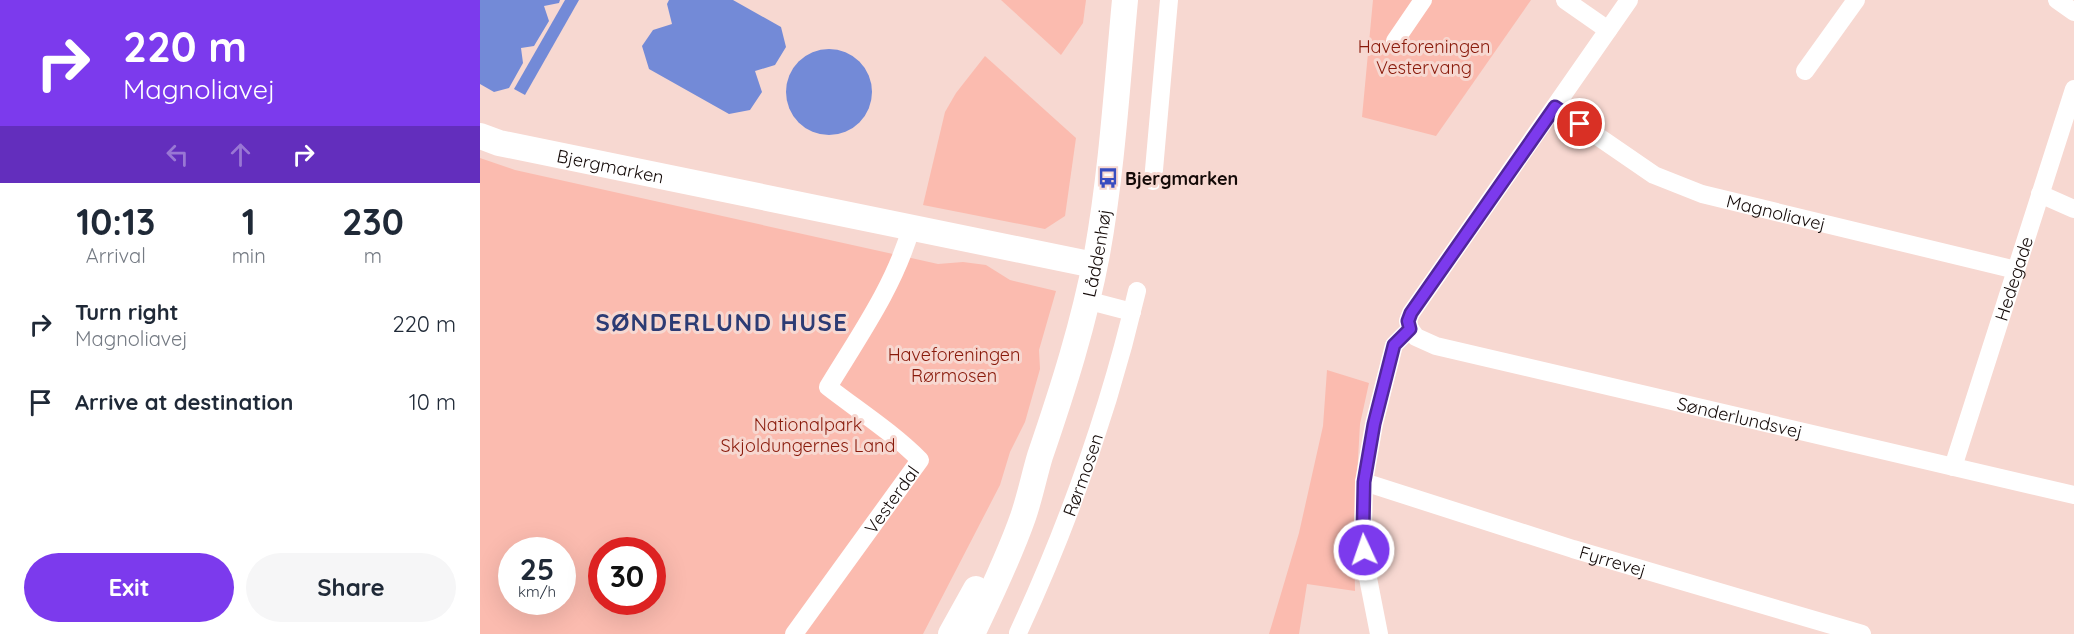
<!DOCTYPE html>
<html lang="en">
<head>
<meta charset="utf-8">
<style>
	:root { --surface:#fff; --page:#f6f6f7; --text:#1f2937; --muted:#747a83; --accent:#7c3aed }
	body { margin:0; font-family:Quicksand,sans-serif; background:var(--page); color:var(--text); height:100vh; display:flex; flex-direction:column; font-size:22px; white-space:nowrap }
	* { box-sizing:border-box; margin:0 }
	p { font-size:20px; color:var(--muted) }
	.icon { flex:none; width:33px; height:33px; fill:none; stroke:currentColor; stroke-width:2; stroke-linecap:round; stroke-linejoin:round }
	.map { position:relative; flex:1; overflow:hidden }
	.details { display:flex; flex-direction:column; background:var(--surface); width:480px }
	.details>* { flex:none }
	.hud { background:#7c3aed; color:#fff; overflow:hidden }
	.speed { position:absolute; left:18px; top:537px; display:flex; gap:12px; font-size:30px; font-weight:700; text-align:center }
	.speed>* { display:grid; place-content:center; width:78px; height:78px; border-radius:50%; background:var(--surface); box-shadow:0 6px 24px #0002; line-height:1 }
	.speed small { font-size:15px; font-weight:400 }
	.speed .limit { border:9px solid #d22; background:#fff; color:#111 }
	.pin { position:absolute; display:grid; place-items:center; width:51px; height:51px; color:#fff; margin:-26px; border:3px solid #fff; border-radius:50%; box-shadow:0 2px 6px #0007 }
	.me { position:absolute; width:66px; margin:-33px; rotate:357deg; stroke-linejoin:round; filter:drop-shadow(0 0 4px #0008) }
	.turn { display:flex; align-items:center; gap:21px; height:126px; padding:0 24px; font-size:27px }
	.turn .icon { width:78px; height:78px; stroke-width:2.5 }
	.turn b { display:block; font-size:42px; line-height:51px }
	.lanes { display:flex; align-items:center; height:57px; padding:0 24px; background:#0003; justify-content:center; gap:30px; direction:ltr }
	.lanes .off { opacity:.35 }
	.eta { display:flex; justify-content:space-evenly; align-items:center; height:102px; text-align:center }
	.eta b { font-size:36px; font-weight:800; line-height:42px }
	.action { display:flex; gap:12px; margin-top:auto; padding:12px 24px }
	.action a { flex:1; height:69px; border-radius:36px; background:var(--accent); color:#fff; font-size:24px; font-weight:800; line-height:69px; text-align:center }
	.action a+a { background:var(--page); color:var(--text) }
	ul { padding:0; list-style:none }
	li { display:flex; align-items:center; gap:18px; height:78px; padding:0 24px }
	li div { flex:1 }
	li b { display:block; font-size:22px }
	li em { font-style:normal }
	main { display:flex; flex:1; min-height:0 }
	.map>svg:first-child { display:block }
</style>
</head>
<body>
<main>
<section class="details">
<div class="hud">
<div class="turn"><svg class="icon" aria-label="right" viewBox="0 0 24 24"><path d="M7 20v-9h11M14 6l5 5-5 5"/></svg><div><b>220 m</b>Magnoliavej</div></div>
<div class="lanes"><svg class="icon off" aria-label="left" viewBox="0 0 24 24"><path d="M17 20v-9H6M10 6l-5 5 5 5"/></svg><svg class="icon off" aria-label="ahead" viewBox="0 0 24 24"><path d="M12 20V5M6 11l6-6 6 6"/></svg><svg class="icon" aria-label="right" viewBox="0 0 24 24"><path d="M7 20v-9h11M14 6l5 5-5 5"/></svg></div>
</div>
<div class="eta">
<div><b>10:13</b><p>Arrival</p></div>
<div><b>1</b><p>min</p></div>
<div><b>230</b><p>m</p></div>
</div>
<ul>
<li><svg class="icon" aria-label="right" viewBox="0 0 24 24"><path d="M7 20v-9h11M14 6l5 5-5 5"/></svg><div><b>Turn right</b><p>Magnoliavej</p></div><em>220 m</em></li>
<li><svg class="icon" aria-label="arrive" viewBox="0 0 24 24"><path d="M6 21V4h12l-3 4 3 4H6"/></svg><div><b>Arrive at destination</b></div><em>10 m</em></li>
</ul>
<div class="action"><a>Exit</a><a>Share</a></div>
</section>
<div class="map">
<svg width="1594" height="634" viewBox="0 0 1594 634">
	<rect width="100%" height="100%" fill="#f7d8d1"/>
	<g fill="#fbbbaf" fill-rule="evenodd">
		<polygon points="521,0 606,0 603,23 581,55"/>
		<polygon points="893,0 1051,0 956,136 882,117"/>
		<polygon points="505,56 596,138 585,216 565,229 443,205 465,112 476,93"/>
		<path d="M0,158L35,170L458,264L483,262L506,265L530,280L576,291L559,350L560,369L545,422L530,452L520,485L443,634H0ZM32,550H82V602H32ZM122,550H172V602H122Z"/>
		<polygon points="847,370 889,383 880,424 874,529 875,591 827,584 819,634 789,634 819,533 843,426"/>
	</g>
	<g fill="#738ad7">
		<polygon points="0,0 80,0 79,3 64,6 69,21 54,46 41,48 43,63 29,88 14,92 0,84"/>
		<polygon points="85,0 99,0 45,95 34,89"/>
		<polygon points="189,0 253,0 301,27 306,47 295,65 275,71 282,92 270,110 249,114 169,69 162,46 173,30 192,24 187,4"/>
		<circle cx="349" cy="92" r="43"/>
	</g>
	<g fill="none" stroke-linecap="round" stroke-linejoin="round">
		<g stroke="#fff" stroke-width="18">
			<polyline points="1085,0 1128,30"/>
			<polyline points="1577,0 1594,12"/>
			<polyline points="915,41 943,0"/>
			<polyline points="1325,71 1376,0"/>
			<path id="s1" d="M1075,107L1174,175L1222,194L1536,270"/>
			<polyline points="673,181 689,0"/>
			<polyline points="1560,194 1594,209"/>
			<polyline points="606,300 652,312"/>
			<path id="s2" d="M930,329L936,337L956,346L1594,495"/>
			<polyline points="930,329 928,321 931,313 1149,0"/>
			<path id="s3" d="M1473,467L1594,89"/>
			<path id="s4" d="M884,482L1093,549L1382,634"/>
			<path id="s5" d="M538,633C589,523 629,410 657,291"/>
			<path id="s6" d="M314,634L440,460C412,432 379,411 348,387C379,336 415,285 431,228"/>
			<polyline points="899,634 888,578 883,532 884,482 894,424 914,345 930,329"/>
		</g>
		<g stroke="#fff" stroke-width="26">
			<path id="s7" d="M0,136L19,143L614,265"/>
			<polyline points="471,634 496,589"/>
			<path id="s8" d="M492,634C510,596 529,557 543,517C550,497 554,476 560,456C583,389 604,323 617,254C632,170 637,85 645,0"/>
		</g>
	</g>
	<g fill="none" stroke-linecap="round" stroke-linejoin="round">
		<g stroke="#51269a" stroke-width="15">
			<polyline id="route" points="884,550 883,532 884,482 894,424 914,345 930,329 928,321 931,313 1075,107 1100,124"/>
		</g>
		<use href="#route" stroke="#7c3aed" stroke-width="10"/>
	</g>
	<defs>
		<g id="bus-bare" transform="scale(1.62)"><path d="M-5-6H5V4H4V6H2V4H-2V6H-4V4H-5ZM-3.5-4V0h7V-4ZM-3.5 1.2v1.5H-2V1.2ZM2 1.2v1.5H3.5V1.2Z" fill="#394dc0" stroke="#f7d8d1" stroke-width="2.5" paint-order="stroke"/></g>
	</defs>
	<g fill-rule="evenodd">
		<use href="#bus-bare" x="628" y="178"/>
	</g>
	<g text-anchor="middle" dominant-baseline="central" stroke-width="6" stroke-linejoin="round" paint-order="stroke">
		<g font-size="18" fill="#891a0b" stroke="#f7d8d1">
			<text x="944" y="46">Haveforeningen<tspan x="944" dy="21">Vestervang</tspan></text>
			<text x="474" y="354">Haveforeningen<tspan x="474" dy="21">Rørmosen</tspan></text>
			<text x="328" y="424">Nationalpark<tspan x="328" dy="21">Skjoldungernes Land</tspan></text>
		</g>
		<g font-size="18" fill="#140a08" stroke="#f7d8d1">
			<text stroke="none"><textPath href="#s7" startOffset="134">Bjergmarken</textPath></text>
			<text stroke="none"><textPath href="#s1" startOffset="248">Magnoliavej</textPath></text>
			<text stroke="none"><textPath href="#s8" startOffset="402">Låddenhøj</textPath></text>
			<text stroke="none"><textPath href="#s3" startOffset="198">Hedegade</textPath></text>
			<text stroke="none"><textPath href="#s2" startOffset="344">Sønderlundsvej</textPath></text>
			<text stroke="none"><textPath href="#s5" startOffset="171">Rørmosen</textPath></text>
			<text stroke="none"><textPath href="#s6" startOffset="166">Vesterdal</textPath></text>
			<text stroke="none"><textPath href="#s4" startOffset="261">Fyrrevej</textPath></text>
		</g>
		<g font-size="18" font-weight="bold" fill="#140a08" stroke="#f7d8d1" text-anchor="start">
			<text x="645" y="178">Bjergmarken</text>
		</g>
		<g font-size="24" font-weight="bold" letter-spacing="1.5" fill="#2c3b74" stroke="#f7d8d1">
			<text x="242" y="322">SØNDERLUND HUSE</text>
		</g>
	</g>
</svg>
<div class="speed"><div>25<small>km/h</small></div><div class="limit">30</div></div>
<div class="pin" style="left:1100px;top:124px;background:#d93025"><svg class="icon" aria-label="arrive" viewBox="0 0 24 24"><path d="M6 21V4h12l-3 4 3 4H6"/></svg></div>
<svg class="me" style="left:884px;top:550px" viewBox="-20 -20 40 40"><circle r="17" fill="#7c3aed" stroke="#fff" stroke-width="3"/><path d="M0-11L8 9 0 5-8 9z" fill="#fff"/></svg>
</div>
</main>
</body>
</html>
